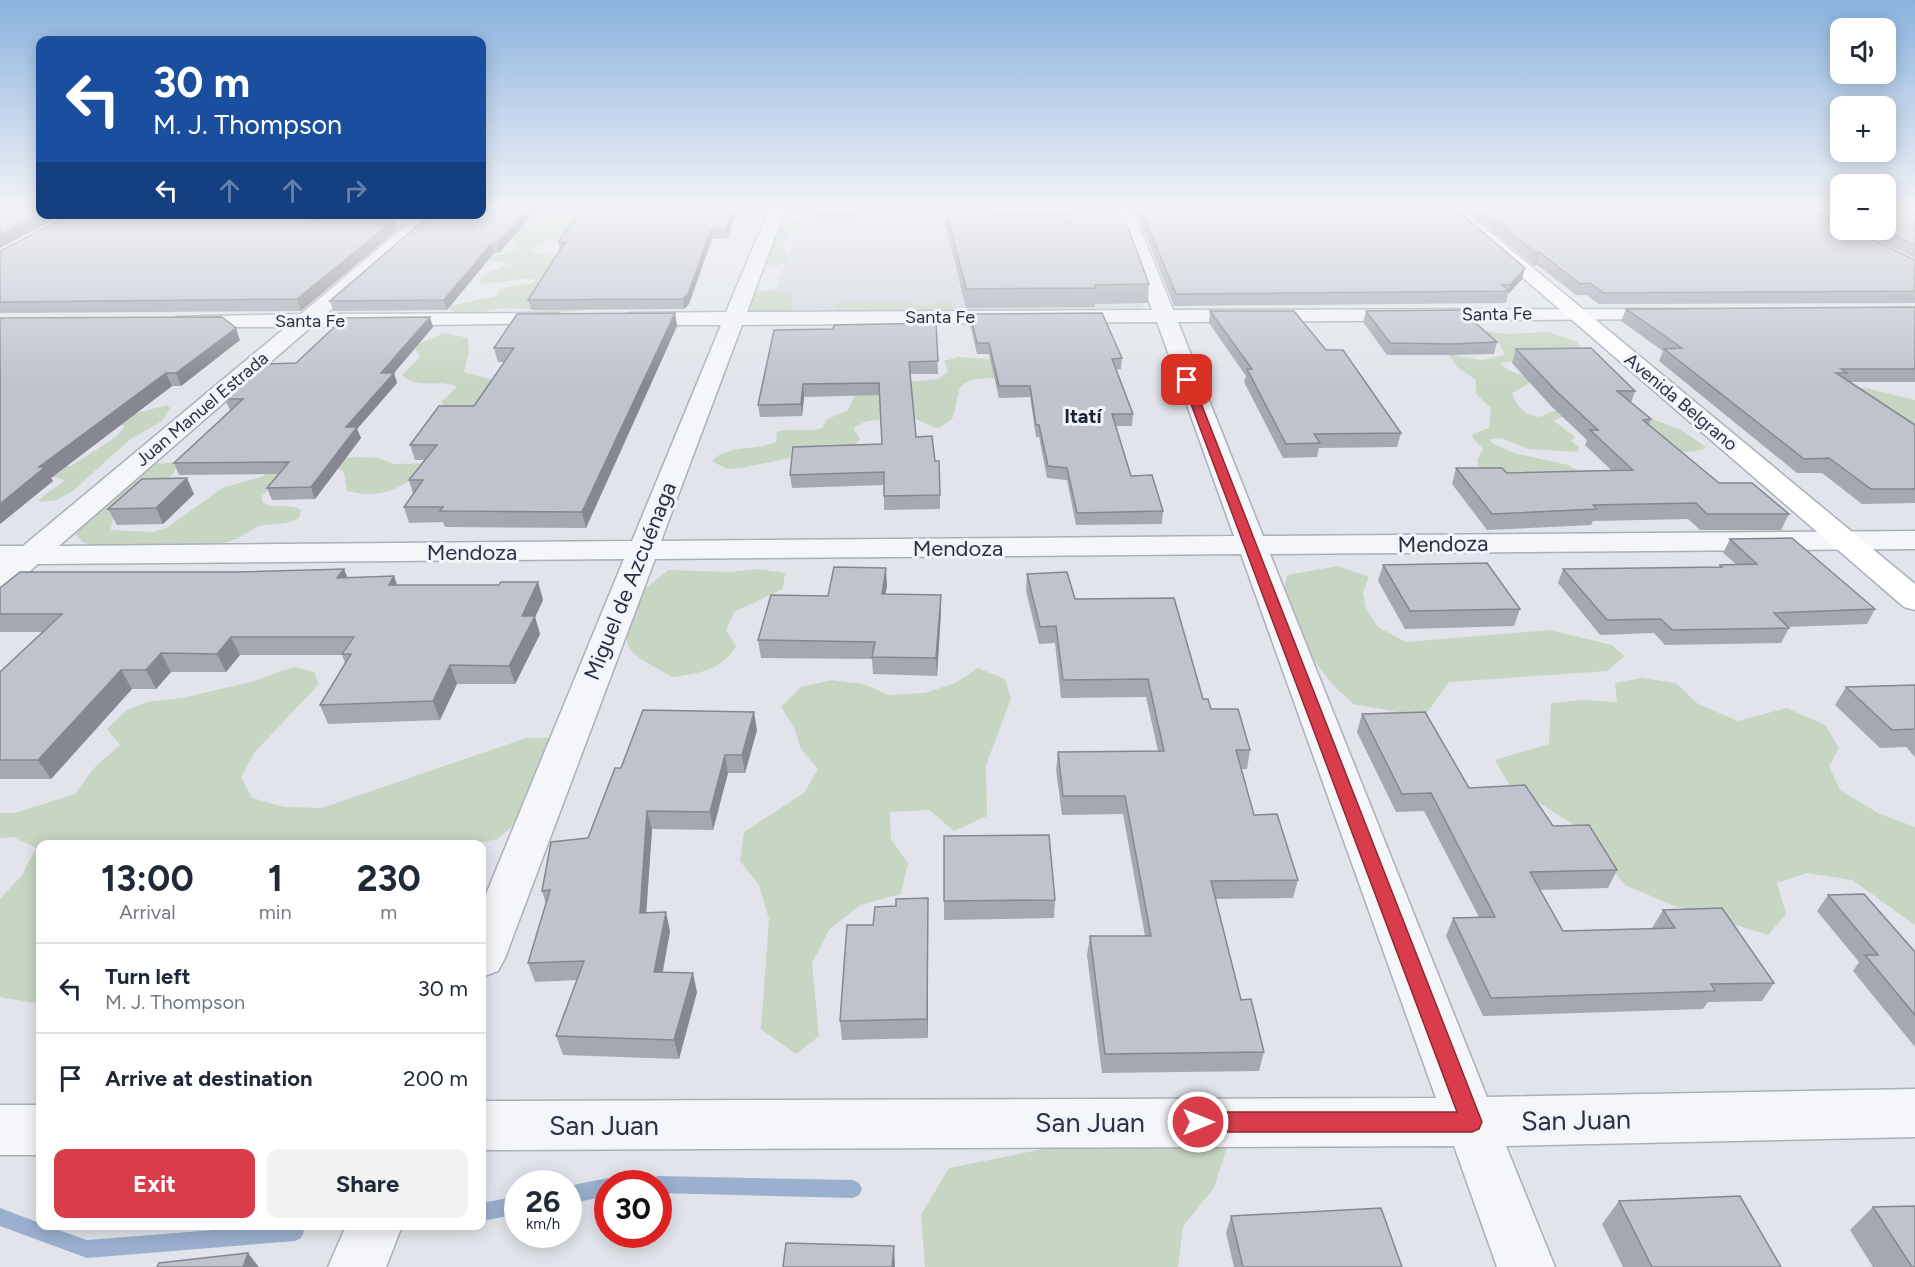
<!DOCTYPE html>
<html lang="en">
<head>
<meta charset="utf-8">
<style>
	:root { --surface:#fff; --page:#f2f2f3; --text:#1f2937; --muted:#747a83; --line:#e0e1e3; --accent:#d93d4b }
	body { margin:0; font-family:Figtree,sans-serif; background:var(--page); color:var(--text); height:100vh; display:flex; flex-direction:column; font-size:22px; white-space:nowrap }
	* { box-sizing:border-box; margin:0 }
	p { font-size:20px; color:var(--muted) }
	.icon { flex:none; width:33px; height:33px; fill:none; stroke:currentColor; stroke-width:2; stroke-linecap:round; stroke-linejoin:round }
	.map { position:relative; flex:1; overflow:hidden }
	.sheet { position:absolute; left:36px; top:840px; width:450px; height:390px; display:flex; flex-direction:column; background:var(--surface); border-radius:12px; box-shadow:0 3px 15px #0003 }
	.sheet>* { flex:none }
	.top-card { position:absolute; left:36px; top:36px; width:450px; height:183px; border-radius:12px; box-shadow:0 3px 15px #0003; background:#1a4fa0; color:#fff; overflow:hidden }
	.fabs { position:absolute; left:1830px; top:18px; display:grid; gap:12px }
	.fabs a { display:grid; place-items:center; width:66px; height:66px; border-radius:12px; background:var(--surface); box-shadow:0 3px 15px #0003; font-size:30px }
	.speed { position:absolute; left:504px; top:1170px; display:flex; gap:12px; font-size:30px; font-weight:700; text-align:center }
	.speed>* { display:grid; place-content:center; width:78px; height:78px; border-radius:50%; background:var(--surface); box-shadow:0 3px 15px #0003; line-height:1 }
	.speed small { font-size:15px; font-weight:400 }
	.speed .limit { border:9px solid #d22; background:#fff; color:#111 }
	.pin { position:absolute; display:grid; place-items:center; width:51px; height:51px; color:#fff; margin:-26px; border-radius:12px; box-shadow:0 3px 9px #0006 }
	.me { position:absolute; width:66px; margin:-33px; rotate:90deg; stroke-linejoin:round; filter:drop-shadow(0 0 4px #0008) }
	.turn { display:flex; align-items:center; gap:21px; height:126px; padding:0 18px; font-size:27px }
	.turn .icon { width:78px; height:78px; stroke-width:2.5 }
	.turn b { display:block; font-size:42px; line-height:51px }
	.lanes { display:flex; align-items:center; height:57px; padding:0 18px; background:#0003; justify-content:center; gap:30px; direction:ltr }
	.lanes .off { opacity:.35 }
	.eta { display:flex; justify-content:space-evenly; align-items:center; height:102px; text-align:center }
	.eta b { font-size:36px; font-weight:700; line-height:42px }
	.cta { display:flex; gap:12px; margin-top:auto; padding:12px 18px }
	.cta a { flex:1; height:69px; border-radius:12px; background:var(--accent); color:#fff; font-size:24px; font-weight:700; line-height:69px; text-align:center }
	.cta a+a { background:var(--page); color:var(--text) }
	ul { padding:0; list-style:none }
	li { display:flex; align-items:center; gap:18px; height:90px; padding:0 18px; border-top:2px solid var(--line) }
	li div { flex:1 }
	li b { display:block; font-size:22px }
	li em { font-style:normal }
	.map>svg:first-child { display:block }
</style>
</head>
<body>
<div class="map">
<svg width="1915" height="1267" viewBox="0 0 1915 1267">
	<rect width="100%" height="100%" fill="#e1e5eb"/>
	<polygon fill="#d3d7e0" points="806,205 1105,205 1145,312 767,311"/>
	<g fill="#c6d6c2">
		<path d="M590,205L586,236L551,240L532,250C544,258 557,255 571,253L585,309C561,316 535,308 510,308C491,308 469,318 450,310V306L496,296L499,290C511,285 526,286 536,281C527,273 498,286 481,283L480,278C487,269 501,271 509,263L474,260L464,256L499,255L514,250L518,242L509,241L529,219L576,216L588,211Z"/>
		<polygon points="794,220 810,225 793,232 782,245 789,263 775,266 762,262 780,222"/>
		<polygon points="773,290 789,293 792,296 792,311 784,314 751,312 746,306 755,292"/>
		<path d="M852,301L899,302L927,306L944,302L953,303L960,310C947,318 932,311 918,310C890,310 863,311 836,312L833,309L835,305Z"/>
		<path d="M1476,330L1509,334L1548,332L1577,342L1582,350L1500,363C1510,374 1523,373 1533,381L1512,393L1517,404L1527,414L1539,417L1559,409L1647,417L1681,430L1706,447C1667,472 1588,395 1554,421L1575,437L1571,441L1579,447L1578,452L1528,449L1501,438L1490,439L1492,443L1514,453L1568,465L1578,471L1570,482L1480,472L1477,460L1483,449L1472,437L1473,434L1489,428L1491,408L1476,394V380L1457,367L1448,354L1481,360L1505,355L1499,342L1488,340Z"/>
		<path d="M444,333L468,338L469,351L464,372L496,381L520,408L444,406L441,402L457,387C440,378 417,390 402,375L420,357L414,346Z"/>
		<path d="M958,357L990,359L1013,379C1000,379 963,374 959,391C956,401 956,410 952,419L938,429L914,418H902L867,421L853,428L860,439L855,445L741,468L727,469L712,461C727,444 756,451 776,442L777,432C793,427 807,433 822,428L826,420L848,410L854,396L852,387L939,379L948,371L944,361Z"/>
		<polygon points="1865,388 1915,400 1915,433 1854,389"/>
		<polygon points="167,405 170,408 162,421 129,440 73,491 56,500 41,502 38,500 64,481 62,479 0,467 71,466 116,437 125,426 114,423 129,415"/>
		<path d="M300,457L262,496V502C274,511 289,502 301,510L299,518L286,523L258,526L237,539L223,543L206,546L168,543L120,551L107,550L82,542L71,527L150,464L177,462C173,496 112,492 111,530L152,532L167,528L222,488L264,476L274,463Z"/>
		<path d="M356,457L378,458L394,464L431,463C403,488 384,500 347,491L344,472L337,468L342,458Z"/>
		<polygon points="1338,566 1369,577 1363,592 1366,609 1378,627 1406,642 1550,630 1612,645 1624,656 1608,671 1449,682 1424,717 1353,704 1332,684 1289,627 1284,591 1287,575"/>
		<path d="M758,569L785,573L783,589L734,612L726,630L736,646C723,670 697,674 672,677C626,649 621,656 630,600L669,570L730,572Z"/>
		<polygon points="293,667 314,672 319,684 254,753 241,777 252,798 284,807 322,808 526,738 555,738 525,814 498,839 473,844 40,844 40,1004 0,997 0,899 22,875 36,848 13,837 0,838 0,813 15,813 75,794 94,768 120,745 107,729 126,711 146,702 182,698 255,681"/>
		<polygon points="978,668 1005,679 1011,699 986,765 987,816 954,831 929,810 890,812 891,839 908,863 901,894 860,905 829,930 812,963 819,1036 796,1054 761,1029 769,919 759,885 740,861 744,832 804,793 818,769 801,749 794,727 781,707 801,687 832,680 863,684 889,695 925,693 955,683"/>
		<polygon points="1641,678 1676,683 1698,704 1738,721 1787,708 1825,725 1839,748 1829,766 1840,790 1880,814 1915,827 1915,925 1852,880 1807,873 1777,883 1786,914 1768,935 1672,905 1625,885 1579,828 1509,784 1495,760 1549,744 1551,703 1583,700 1617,702 1615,683"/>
		<polygon points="1133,1131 1228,1144 1214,1188 1183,1226 1178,1267 925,1267 921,1215 949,1168"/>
	</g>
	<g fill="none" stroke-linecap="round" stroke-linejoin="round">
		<g fill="#9ab0ce" fill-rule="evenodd">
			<polygon points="658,1176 853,1180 859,1183 862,1189 859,1195 853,1198 658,1193 658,1184 650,1184 652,1178"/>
			<polygon points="608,1178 614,1181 615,1184 608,1184 608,1196 568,1204 568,1186"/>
			<polygon points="518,1196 518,1214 482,1221 482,1203"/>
			<polygon points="0,1208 40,1223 40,1226 47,1226 87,1240 265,1226 301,1226 304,1232 301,1238 295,1241 87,1258 0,1226"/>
		</g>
		<g stroke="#aaafb9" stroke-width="3">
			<g id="street">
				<path d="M771,205H787L747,312L1152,310L1115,205H1131L1173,310L1674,309L1677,313L1674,317L1667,319L1178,322L1263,536L1915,531V549L1270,554L1487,1097L1915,1089V1137L1506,1146L1555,1267H1497L1454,1146L482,1150V1101L1436,1098L1241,554L655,559L505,958L498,971L482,977V904L624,559L38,564L11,588L0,590V546H23L286,327H183L176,325L172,321L176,317L301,314L420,214H439L326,314L557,313L564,315L567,319L564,323L311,327L59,546L632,541L721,325H630L623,323L620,319L623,315L630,313L726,312ZM1157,322L1234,536L661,541L742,325Z"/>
				<rect x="0" y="1105" width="40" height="50"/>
				<polygon points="346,1226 402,1226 386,1267 328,1267"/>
			</g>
		</g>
		<g stroke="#aaafb9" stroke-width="3">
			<polygon id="secondary" points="1439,205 1457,205 1915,584 1915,610 1904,607"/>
		</g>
		<use href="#street" fill="#f5f6f9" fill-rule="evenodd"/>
		<use href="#secondary" fill="#fff" fill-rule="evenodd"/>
	</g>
	<g fill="#a3a8b1">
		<polygon points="482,205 541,205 499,253 494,253 447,310 333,311 330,301"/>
		<polygon points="576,205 738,205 727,239 712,239 689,304 684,309 531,310 528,300 560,251 558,242 582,210"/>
		<polygon points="814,205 860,205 857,219 815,219"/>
		<polygon points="1134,205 1451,205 1522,279 1508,294 1506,303 1174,306"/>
		<polygon points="1461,205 1803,205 1915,260 1915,303 1599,304 1586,295 1576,295 1536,264 1534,266"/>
		<polygon points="1808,205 1840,205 1840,222"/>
		<polygon points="1915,205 1915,258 1856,230 1886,230"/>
		<polygon points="946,210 1071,225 1149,284 1148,303 1095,304 1095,307 966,308 946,227"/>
		<polygon points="72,214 329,214 322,220 394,220 397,230 301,311 0,313 0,251"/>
		<polygon points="1915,307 1915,382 1850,382 1915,425 1915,503 1862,504 1822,473 1797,473 1659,361 1663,351 1621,321 1626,309"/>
		<polygon points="1210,311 1326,350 1401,433 1397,447 1319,448 1317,457 1283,458 1244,382 1246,376 1209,323"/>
		<polygon points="1366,311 1497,342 1494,354 1450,355 1387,355 1363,322"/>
		<polygon points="675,313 677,326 586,528 445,527 443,522 409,523 404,507 413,494 409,480 425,460 415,460 410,445 474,406 504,362 498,362 494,348"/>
		<polygon points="970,314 1122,358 1121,369 1116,370 1133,414 1132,426 1115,426 1131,476 1163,511 1162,524 1076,525 1067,480 1047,478 1039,437 1036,437 1030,397 999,398 989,354 977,354 970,324"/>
		<polygon points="0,318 240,340 181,386 172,386 51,478 53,481 0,524"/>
		<polygon points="936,323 938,374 910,374 916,437 940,495 940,509 884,510 884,485 792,488 790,475 882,444 880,395 804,397 802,416 760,417 758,405 833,329"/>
		<polygon points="433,327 394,373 397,383 357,429 361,438 315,499 272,500 267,488 280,474 179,475 174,463 231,410 230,410 225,399 296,363"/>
		<polygon points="1516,349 1635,391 1631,403 1651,419 1649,425 1719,483 1789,514 1781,530 1700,530 1688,519 1593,521 1591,525 1487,530 1452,484 1456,468 1507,473 1611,470 1585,445 1587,440 1551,406 1512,363"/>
		<polygon points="194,494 163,524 117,525 108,509"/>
		<polygon points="1730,539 1875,609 1867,624 1788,627 1789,628 1781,643 1665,645 1654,633 1600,635 1558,583 1563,569 1719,567 1720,565 1736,564 1723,553"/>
		<polygon points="1383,565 1520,609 1514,626 1405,629 1378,581"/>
		<polygon points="1027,574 1075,599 1203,699 1250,750 1247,769 1241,769 1254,815 1298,880 1293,898 1215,899 1241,1000 1264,1052 1259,1071 1102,1073 1087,955 1090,936 1145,936 1123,814 1062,815 1056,770 1058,752 1158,751 1146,697 1061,698 1055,643 1039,644 1026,591"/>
		<polygon points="394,576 397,585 499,585 538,582 543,600 535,617 540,634 515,684 457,684 440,720 328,724 320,705 345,663 342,655 240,655 226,672 171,672 156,689 132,689 51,779 0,779 0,672 43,632 0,632 0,588"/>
		<polygon points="887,585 885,594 941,612 937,676 873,674 872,659 761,658 758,640 828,596"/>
		<polygon points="1915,685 1915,757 1906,747 1880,748 1835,705 1846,687"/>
		<polygon points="1362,714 1469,788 1553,826 1617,870 1608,888 1540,890 1563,931 1653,929 1652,928 1663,910 1774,983 1762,1001 1708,1002 1703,1009 1483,1016 1446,936 1453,918 1479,917 1424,811 1396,812 1357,732"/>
		<polygon points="757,730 745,773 728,773 713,830 652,829 646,913 670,931 663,972 697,992 679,1059 563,1055 556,1036 577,980 535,982 528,963 546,904 542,891 588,838 621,768"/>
		<polygon points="944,836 1055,900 1054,918 944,920"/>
		<polygon points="1828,895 1915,952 1915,1047 1853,971 1859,962 1817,911"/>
		<polygon points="928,898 928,1038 842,1040 840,1021 873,925 896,906"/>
		<polygon points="1619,1201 1781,1267 1623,1267 1602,1224"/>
		<polygon points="1873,1207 1915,1267 1873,1267 1850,1230"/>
		<polygon points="1231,1216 1402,1267 1234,1267 1226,1233"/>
	</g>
	<g fill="#858890">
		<polygon points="532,205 541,205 499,253 497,243"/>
		<polygon points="735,205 738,205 727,239 726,230"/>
		<polygon points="857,205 860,205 857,219"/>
		<polygon points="41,214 64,214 0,248 0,235"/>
		<polygon points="313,214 329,214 309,231 305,220"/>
		<polygon points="394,220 397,230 301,311 297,299"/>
		<polygon points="711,230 712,239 689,304 684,309 683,299"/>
		<polygon points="491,244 494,253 447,310 444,300"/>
		<polygon points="1539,252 1536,264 1534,266 1537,254"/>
		<polygon points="1525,268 1522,279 1508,294 1509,291 1508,291 1510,285"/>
		<polygon points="675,313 677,326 586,528 582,512"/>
		<polygon points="430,317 433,327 394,373 397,383 357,429 361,438 315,499 311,487 346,427 381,373"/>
		<polygon points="236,328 240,340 181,386 176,373"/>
		<polygon points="166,373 172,386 51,478 53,481 0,524 0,504 39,467"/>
		<polygon points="803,384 804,397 802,416 801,404"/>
		<polygon points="187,478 194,494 163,524 156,508"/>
		<polygon points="886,568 887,585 883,611 882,594"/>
		<polygon points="344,569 351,586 337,578"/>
		<polygon points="394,576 400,594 389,585"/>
		<polygon points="538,582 543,600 535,617 540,634 515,684 509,666 522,616"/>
		<polygon points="941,595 941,612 937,676 936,658"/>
		<polygon points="231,637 240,655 226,672 217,654"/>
		<polygon points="161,653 171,672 156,689 146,670"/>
		<polygon points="450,665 457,684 440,720 433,701"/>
		<polygon points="121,670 132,689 51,779 38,760"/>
		<polygon points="754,712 757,730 745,773 742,755"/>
		<polygon points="725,755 728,773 713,830 710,812"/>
		<polygon points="647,811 652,829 645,931 640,913"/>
		<polygon points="928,898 928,1038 927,1019"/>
		<polygon points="666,912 670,931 659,990 654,972"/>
		<polygon points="693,973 697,992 679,1059 674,1040"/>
		<polygon points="894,1246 895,1267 892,1267"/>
		<polygon points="248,1253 259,1267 243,1267"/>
	</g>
	<g fill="#bec3ce" stroke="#858890" stroke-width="1.5">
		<polygon points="0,205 40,205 41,214 0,235"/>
		<polygon points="482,205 532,205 497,243 491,244 444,300 330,301 431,214 482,214"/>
		<polygon points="585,205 735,205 726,230 711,230 688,294 683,299 528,300 565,242 558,242 586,206"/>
		<rect x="814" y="205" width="43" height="2"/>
		<polygon points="1139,205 1451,205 1525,268 1510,285 1502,285 1509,291 1176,294"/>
		<polygon points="1476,205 1803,205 1840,224 1840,230 1852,230 1915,260 1915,291 1603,293 1590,283 1580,284 1539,252 1537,254"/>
		<polygon points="1833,205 1840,205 1840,209"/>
		<polygon points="1886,205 1915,205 1915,245 1883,230 1886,230"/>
		<polygon points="946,210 993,210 994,216 1068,215 1071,225 1127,225 1149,284 1095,285 1096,288 966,289"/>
		<polygon points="72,214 313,214 305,220 394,220 297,299 0,302 0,251"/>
		<polygon points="1915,307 1915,369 1841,369 1847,373 1836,373 1915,425 1915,489 1871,489 1829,458 1804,459 1664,349 1682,348 1626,309"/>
		<polygon points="1461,310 1497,342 1453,344 1390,343 1366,311"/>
		<polygon points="1210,311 1294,311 1326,350 1343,350 1401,433 1314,434 1320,443 1286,444 1247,369 1252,369"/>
		<polygon points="675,313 582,512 440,511 443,507 404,507 423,480 409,480 437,445 410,445 439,406 474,406 514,348 494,348 517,314"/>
		<polygon points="1102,313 1122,358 1112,359 1133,414 1112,414 1131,476 1152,475 1163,511 1077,513 1067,468 1048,466 1039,425 1036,425 1030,386 999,386 989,343 977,343 970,314"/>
		<polygon points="222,317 236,328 176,373 166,373 39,467 45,467 0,504 0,318"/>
		<polygon points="430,317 381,373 394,373 346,427 357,427 311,487 267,488 289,462 174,463 243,399 225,399 265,364 296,363 344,318"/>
		<polygon points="936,323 938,361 909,362 916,437 932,436 935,461 939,461 940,495 884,496 884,472 790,475 793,447 882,444 879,383 803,384 801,404 758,405 774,330 833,329 834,325"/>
		<polygon points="1591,348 1635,391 1617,391 1651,419 1643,420 1719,483 1752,483 1789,514 1707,514 1696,503 1593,505 1597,509 1492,514 1456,468 1502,468 1507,473 1633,470 1590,430 1598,430 1556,391 1516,349"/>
		<polygon points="187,478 156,508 108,509 142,479"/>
		<polygon points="1792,538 1875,609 1774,613 1789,628 1672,630 1661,619 1607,620 1563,569 1722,567 1720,565 1757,564 1730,539"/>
		<polygon points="1487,563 1520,609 1410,611 1383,565"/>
		<polygon points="834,567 886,568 882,594 941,595 936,658 872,657 875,642 758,640 771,595 828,596"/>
		<polygon points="344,569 337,578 394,576 389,585 499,585 501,582 538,582 522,616 535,616 509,666 450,665 433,701 320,705 351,654 342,654 354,637 231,637 217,654 161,653 146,670 121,670 38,760 0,760 0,672 62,614 0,614 0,588 20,572 236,572"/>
		<polygon points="1067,572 1075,599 1174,598 1203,699 1208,699 1211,709 1238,709 1250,750 1236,750 1254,815 1277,814 1298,880 1211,881 1241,1000 1251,999 1264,1052 1105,1054 1090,936 1151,936 1125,796 1063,796 1058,752 1164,751 1148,679 1063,680 1056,626 1040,627 1027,574"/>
		<polygon points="1915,685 1915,729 1892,730 1846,687"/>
		<polygon points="643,710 754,712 742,755 725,755 710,812 647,811 640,913 666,912 654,972 693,973 674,1040 556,1036 584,961 528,963 550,890 542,891 551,842 588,838 615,768 621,768"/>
		<polygon points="1425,712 1469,788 1525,785 1553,826 1589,825 1617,870 1530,872 1563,931 1675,928 1663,910 1722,908 1774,983 1711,984 1715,991 1491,998 1453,918 1495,917 1431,793 1402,794 1362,714"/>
		<polygon points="1049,835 1055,900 944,901 944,836"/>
		<polygon points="1864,894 1915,952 1915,1015 1865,955 1878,955 1828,895"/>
		<polygon points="928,898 927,1019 840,1021 847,925 873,925 875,907 896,906 896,899"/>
		<polygon points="1740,1196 1781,1267 1652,1267 1619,1201"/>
		<polygon points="1915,1206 1915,1267 1912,1267 1873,1207"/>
		<polygon points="1381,1208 1402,1267 1243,1267 1231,1216"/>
		<polygon points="786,1243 894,1246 892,1267 783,1267"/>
		<polygon points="248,1253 243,1267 157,1267 159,1263"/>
	</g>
	<linearGradient id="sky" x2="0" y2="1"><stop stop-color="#89b2de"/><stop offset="0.54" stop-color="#f2f3f6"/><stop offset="1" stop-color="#f2f3f6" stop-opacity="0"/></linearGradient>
	<rect width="1915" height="383" fill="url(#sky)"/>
	<polygon fill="#d93d4b" stroke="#8d2831" stroke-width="1.5" points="1187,377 1192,380 1482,1122 1479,1129 1472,1132 1198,1132 1191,1129 1188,1122 1191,1115 1198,1112 1457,1112 1182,380"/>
	<g text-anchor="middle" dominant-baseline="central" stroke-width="6" stroke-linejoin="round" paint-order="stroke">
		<g font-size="18" fill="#283145" stroke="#f1f4f8">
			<text transform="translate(1497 314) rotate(-1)">Santa Fe</text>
			<text x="940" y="317">Santa Fe</text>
			<text x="310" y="321">Santa Fe</text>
			<text transform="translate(1681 402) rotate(40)">Avenida Belgrano</text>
			<text transform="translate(202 409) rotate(-40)">Juan Manuel Estrada</text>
		</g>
		<g font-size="20" font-weight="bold" fill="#1a2235" stroke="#f1f4f8">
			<text x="1083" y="416">Itatí</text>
		</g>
		<g font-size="22" fill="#283145" stroke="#f1f4f8">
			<text transform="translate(1443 544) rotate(-1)">Mendoza</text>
			<text x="958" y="548">Mendoza</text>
			<text x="472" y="552">Mendoza</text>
			<text transform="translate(630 581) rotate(-68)">Miguel de Azcuénaga</text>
		</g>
		<g font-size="27" fill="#283145" stroke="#f1f4f8">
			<text transform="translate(1576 1120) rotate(-1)">San Juan</text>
			<text x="1090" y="1122">San Juan</text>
			<text x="604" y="1125">San Juan</text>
		</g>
	</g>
</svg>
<div class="fabs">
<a><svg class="icon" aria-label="sound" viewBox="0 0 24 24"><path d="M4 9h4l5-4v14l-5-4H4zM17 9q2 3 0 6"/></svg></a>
<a>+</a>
<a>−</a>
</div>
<div class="speed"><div>26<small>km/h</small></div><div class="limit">30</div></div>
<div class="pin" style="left:1187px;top:380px;background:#d93025"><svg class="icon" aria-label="arrive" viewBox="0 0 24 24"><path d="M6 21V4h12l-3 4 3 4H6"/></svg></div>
<svg class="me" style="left:1198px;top:1122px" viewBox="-20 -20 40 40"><circle r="17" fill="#d93d4b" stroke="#fff" stroke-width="3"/><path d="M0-11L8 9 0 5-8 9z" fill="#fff"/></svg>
<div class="top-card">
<div class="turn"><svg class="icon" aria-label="left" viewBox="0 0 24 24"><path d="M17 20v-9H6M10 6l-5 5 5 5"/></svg><div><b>30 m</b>M. J. Thompson</div></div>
<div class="lanes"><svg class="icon" aria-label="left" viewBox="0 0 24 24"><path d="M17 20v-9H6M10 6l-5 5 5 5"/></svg><svg class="icon off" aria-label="ahead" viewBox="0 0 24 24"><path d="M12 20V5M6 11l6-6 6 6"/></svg><svg class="icon off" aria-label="ahead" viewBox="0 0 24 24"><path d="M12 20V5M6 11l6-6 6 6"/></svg><svg class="icon off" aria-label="right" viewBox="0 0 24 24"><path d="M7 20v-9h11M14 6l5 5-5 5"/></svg></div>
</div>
<section class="sheet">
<div class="eta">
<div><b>13:00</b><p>Arrival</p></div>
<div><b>1</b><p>min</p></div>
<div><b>230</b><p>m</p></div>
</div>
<ul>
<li><svg class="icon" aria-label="left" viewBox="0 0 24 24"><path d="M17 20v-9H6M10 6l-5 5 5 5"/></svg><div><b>Turn left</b><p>M. J. Thompson</p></div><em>30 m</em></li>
<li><svg class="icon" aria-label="arrive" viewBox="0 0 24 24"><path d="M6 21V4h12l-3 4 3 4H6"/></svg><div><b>Arrive at destination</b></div><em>200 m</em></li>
</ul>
<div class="cta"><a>Exit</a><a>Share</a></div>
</section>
</div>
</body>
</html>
